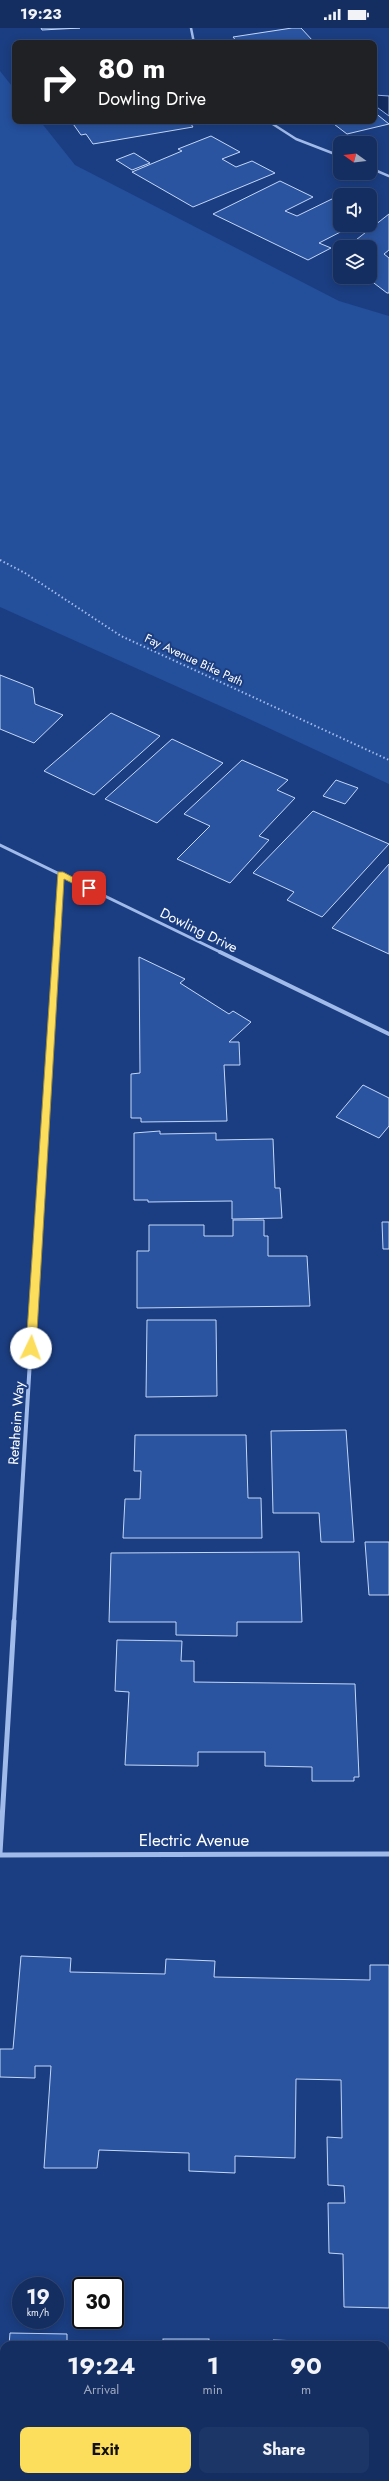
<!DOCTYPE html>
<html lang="en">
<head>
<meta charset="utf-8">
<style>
	:root { --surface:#142e62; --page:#1d3668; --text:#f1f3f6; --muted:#9da8be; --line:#334a77; --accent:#fcdd5c }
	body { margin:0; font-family:Jost,sans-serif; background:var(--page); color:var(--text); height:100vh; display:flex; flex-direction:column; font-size:15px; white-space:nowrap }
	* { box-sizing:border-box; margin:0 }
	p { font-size:13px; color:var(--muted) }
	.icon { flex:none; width:22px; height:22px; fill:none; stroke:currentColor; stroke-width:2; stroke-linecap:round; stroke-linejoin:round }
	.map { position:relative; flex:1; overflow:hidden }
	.sheet { position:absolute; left:0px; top:2313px; width:389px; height:140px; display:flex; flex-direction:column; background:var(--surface); border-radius:12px 12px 0 0; box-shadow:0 2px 10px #0003,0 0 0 1px var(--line) }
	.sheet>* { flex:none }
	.guide { position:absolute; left:12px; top:12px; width:365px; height:84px; border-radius:8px; box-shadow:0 2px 10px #0003,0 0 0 1px var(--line); background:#202124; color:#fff; overflow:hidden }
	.needle { width:26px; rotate:285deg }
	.controls { position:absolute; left:333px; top:108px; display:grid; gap:8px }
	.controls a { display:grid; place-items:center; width:44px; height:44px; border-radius:8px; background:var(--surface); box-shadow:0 2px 10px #0003,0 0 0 1px var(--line); font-size:20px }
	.speed { position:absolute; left:12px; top:2249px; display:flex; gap:8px; font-size:20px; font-weight:700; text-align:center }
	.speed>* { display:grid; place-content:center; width:52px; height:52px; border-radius:50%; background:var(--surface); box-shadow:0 2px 10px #0003,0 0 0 1px var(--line); line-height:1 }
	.speed small { font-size:10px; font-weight:400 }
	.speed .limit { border:2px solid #111; border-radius:6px; background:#fff; color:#111 }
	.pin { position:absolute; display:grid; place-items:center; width:34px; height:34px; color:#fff; margin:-17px; border-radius:8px; box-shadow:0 2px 6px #0006 }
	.me { position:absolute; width:44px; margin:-22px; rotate:3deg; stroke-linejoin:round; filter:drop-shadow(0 0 3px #0008) }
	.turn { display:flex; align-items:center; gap:14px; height:84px; padding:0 20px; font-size:18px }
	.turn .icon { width:52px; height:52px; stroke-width:2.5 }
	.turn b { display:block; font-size:28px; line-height:34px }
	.eta { display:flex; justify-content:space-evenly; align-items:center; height:68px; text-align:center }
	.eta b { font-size:24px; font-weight:700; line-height:28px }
	.action { display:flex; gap:8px; margin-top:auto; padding:8px 20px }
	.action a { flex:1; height:46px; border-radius:8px; background:var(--accent); color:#111; font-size:16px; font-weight:700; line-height:46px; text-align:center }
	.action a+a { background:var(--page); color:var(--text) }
	.status { display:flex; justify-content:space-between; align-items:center; height:28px; padding:0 20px; background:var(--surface); direction:ltr }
	.status svg { height:11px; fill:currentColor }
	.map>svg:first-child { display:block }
</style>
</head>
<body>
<div class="status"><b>19:23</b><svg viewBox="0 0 49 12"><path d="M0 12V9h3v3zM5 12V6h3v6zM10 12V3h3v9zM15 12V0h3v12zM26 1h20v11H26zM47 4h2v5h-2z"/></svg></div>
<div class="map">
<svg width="389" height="2453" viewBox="0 0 389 2453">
	<rect width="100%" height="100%" fill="#1b3e82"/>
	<polygon fill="#244f9b" points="0,43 15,62 15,93 40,93 75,137 339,273 389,288 389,756 247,690 0,579"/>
	<polygon fill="#122c60" stroke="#93b4ed" points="374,67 389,68 389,88 374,77"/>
	<g fill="#2a54a0" stroke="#c4d7f8">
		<polygon points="41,0 80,0 42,2"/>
		<polygon points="292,0 301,0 313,13 238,15 233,9"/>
		<polygon points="374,84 389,96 347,106 330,93 374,93"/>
		<polygon points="71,93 189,93 193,99 93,116 86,106 81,107"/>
		<polygon points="211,108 240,124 222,131 236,139 252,133 275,145 193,179 132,144 182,123 178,121"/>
		<polygon points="134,125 150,135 132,142 116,132"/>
		<polygon points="280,153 313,169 285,183 297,188 334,170 340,173 340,197 354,197 319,215 331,220 308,232 213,186"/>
		<polygon points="389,186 389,222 384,226 389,230 389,265 387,265 366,249 370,249 370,219 347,219"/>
		<polygon points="0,647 33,660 35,676 63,687 34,715 0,701"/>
		<polygon points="111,685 160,708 94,767 44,743"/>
		<polygon points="172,711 223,735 157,795 105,771"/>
		<polygon points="242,732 288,752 277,762 295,770 259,808 269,812 230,855 177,831 210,798 184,786"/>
		<polygon points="336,752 358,760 345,776 323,768"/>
		<polygon points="313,783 389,816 322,889 287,872 294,864 253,845"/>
		<polygon points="389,836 389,926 332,900"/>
		<polygon points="139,929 185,951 180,955 229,986 233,983 251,994 229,1014 239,1014 240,1037 224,1037 227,1093 141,1094 141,1090 131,1090 131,1046 140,1045"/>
		<polygon points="363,1057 389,1070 389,1098 379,1110 336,1089"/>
		<polygon points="160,1103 160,1106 216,1105 216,1112 273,1111 275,1160 280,1160 282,1190 232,1191 232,1173 148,1174 148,1172 134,1172 134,1105"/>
		<polygon points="233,1192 264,1192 264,1208 268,1208 268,1228 307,1228 310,1278 137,1280 137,1223 149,1223 149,1197 204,1197 204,1208 233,1208"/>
		<polygon points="382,1194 389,1194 389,1221 383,1221"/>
		<polygon points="147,1292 216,1292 217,1368 146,1369"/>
		<polygon points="346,1402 354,1514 321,1514 319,1485 273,1485 271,1403"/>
		<polygon points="135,1407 246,1407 248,1470 261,1470 262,1510 123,1510 125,1471 140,1471 141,1443 134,1443"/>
		<polygon points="365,1514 389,1514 389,1567 369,1567"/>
		<polygon points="299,1524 302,1594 237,1594 237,1608 176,1607 176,1594 109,1594 111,1525"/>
		<polygon points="117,1612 182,1613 181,1633 194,1633 194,1654 355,1656 359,1749 354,1749 354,1753 312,1753 312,1739 265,1738 265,1724 198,1724 198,1738 125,1737 129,1664 115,1663"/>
		<polygon points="21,1928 71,1930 70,1944 165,1946 166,1931 215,1933 214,1949 370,1952 370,1937 389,1937 389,2280 344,2279 343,2226 329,2225 328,2175 345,2175 344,2158 328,2157 327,2109 342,2110 341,2052 296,2051 295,2130 235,2128 235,2145 189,2143 189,2125 99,2122 97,2140 44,2140 51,2038 35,2038 35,2050 0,2049 0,2021 13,2021"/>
		<polygon points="10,2305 67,2306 67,2317 9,2317"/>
		<rect x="163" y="2311" width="46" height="6"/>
		<polygon points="273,2312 329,2314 329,2317 274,2317"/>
		<polygon points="385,2333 389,2333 389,2453 0,2453 0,2419 4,2386 4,2449 385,2449"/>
	</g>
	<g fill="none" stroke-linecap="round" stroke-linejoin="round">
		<polyline stroke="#a0baea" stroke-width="2" stroke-dasharray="1.5 2.5" stroke-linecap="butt" points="0,532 25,545 121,608 389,732"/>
		<g stroke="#a0baea" stroke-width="2.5">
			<polyline points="191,0 194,15"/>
			<polyline points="268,93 296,111 340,128"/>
			<polyline points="370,140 389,148"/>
		</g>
		<g stroke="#a0baea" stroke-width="3">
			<polyline points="0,817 222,925"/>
			<polyline points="55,925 60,846"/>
		</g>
		<g stroke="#a0baea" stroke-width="4">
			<polyline points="220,924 389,1006"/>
			<polyline points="14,1594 55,924"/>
		</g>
		<g stroke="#a0baea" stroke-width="5">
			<polyline points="0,1825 14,1593"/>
			<polyline points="0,1827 389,1826"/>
		</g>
	</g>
	<polygon fill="#fcdd5c" stroke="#a4903c" points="58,844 63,844 93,860 86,862 64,851 36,1320 31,1324 26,1320"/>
	<g text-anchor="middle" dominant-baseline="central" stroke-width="4" stroke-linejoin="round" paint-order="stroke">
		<g font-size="12" fill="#fff" stroke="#1b3e82">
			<text transform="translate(194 632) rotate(25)">Fay Avenue Bike Path</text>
		</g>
		<g font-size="14" fill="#fff" stroke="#1b3e82">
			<text transform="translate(199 902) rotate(26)">Dowling Drive</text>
			<text transform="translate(16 1395) rotate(-86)">Retaheim Way</text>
		</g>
		<g font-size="17" fill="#fff" stroke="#1b3e82">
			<text x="194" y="1812">Electric Avenue</text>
		</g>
	</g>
</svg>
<div class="controls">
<a><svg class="needle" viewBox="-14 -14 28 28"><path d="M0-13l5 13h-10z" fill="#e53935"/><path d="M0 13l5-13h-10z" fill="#9da8be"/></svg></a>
<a><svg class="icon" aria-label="sound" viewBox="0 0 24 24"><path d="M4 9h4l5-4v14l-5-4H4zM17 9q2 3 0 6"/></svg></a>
<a><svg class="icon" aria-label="layers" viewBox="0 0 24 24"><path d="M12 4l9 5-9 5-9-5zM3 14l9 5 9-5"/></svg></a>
</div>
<div class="speed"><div>19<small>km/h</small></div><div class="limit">30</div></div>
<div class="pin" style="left:89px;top:860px;background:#d93025"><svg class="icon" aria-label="arrive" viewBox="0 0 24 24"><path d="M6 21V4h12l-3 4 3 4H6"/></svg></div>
<svg class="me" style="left:31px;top:1320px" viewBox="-20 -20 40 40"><circle r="19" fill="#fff"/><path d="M0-13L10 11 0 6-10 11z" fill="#fcdd5c"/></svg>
<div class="guide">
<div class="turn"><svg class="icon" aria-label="right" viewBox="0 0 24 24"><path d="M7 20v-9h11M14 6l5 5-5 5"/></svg><div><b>80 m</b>Dowling Drive</div></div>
</div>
<section class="sheet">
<div class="eta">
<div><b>19:24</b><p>Arrival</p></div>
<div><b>1</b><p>min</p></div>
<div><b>90</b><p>m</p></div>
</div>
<div class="action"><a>Exit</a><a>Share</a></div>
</section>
</div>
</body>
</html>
